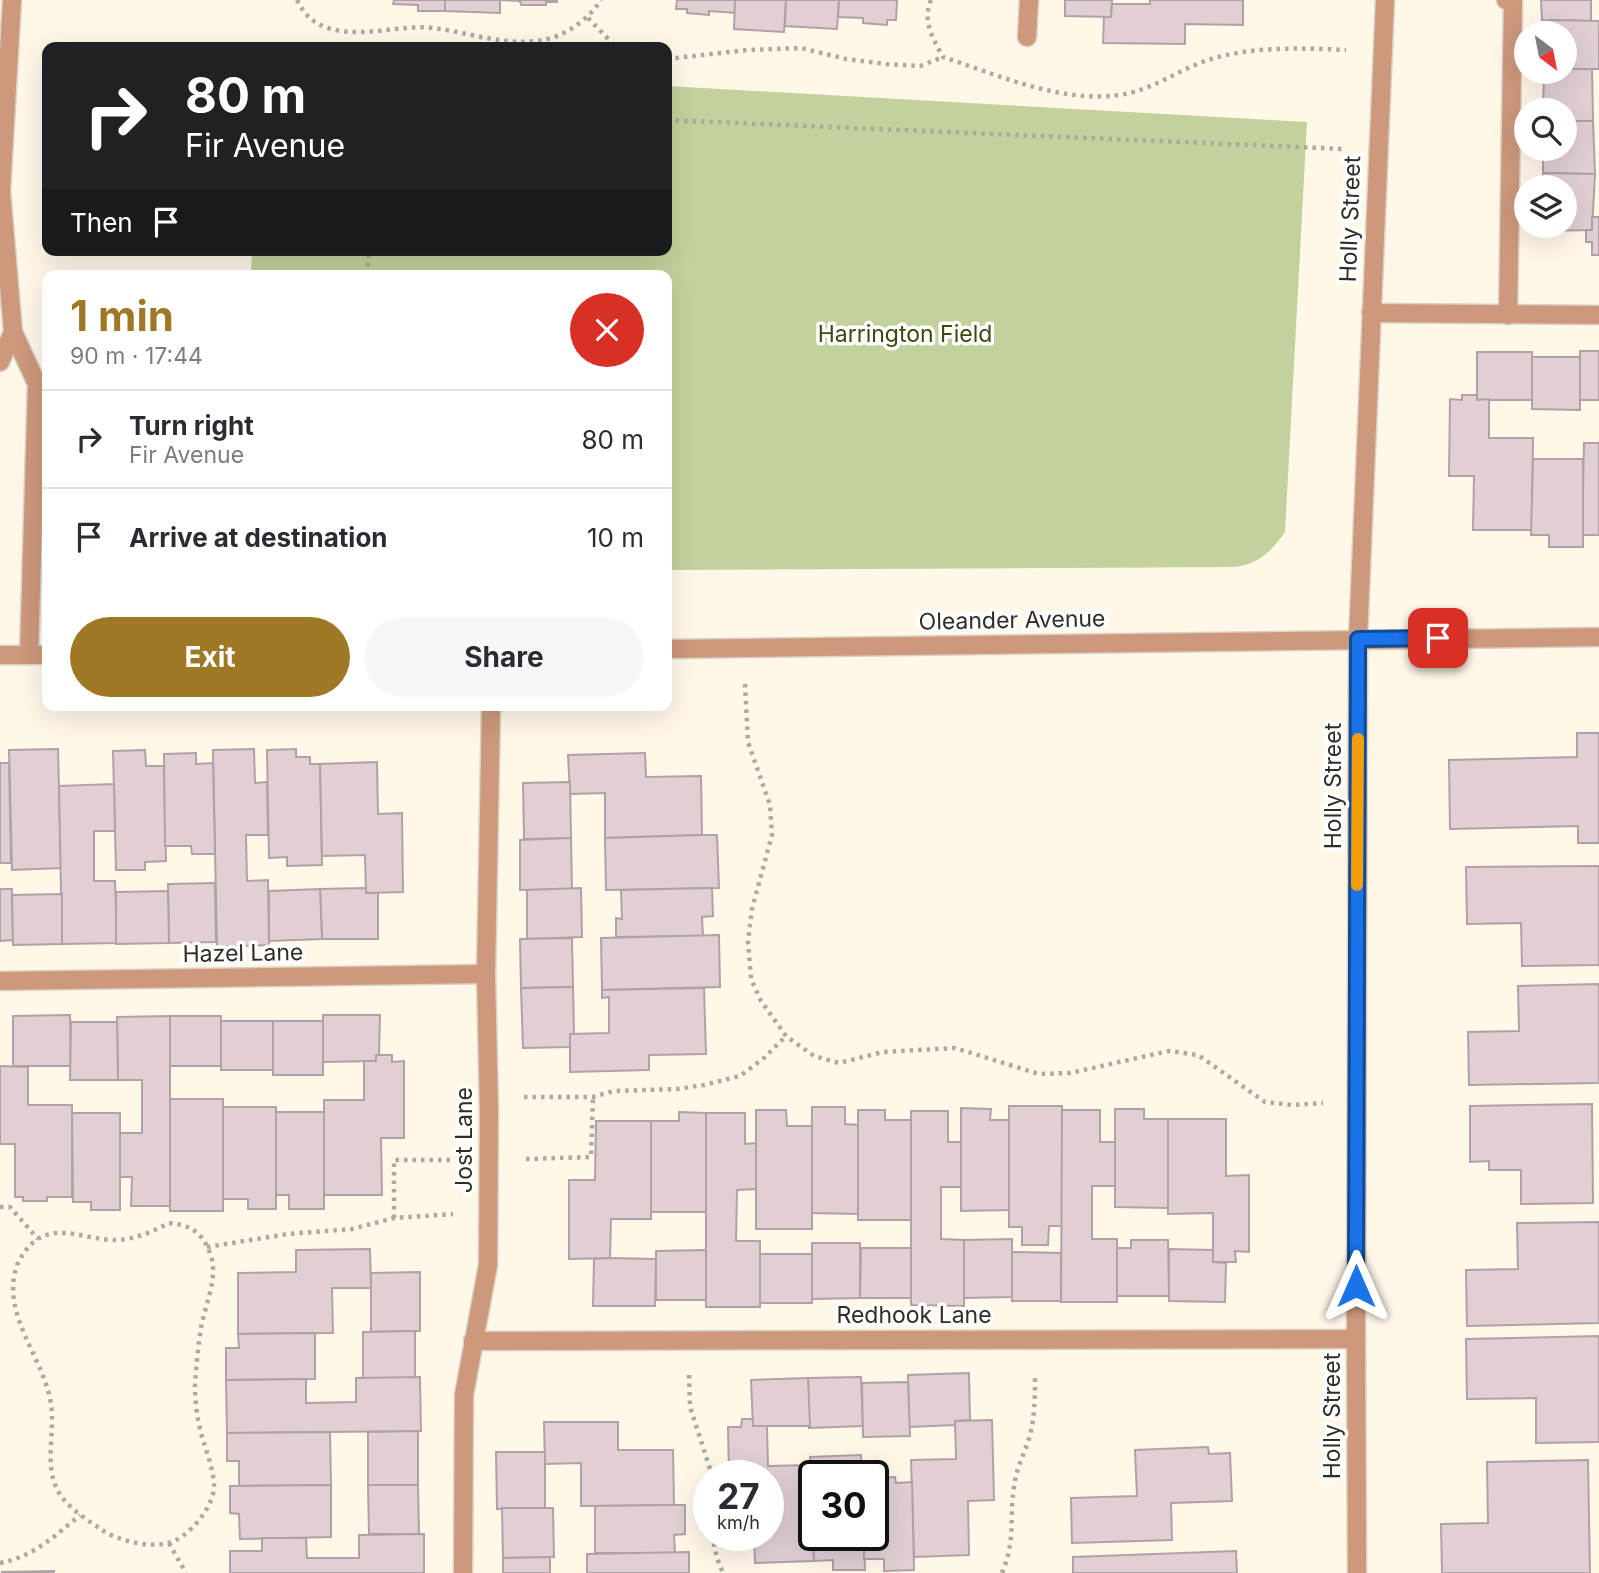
<!DOCTYPE html>
<html lang="en">
<head>
<meta charset="utf-8">
<style>
	:root { --surface:#fff; --page:#f7f7f7; --text:#2b2b33; --muted:#7c7c81; --line:#e1e1e2; --accent:#9e7825 }
	body { margin:0; font-family:Inter,sans-serif; background:var(--page); color:var(--text); height:100vh; display:flex; flex-direction:column; font-size:26px; white-space:nowrap }
	* { box-sizing:border-box; margin:0 }
	p { font-size:23px; color:var(--muted) }
	.icon { flex:none; width:38px; height:38px; fill:none; stroke:currentColor; stroke-width:2; stroke-linecap:round; stroke-linejoin:round }
	.map { position:relative; flex:1; overflow:hidden }
	.panel { position:absolute; left:42px; top:270px; width:630px; height:441px; display:flex; flex-direction:column; background:var(--surface); border-radius:14px; box-shadow:0 7px 28px #0002 }
	.panel>* { flex:none }
	.banner { position:absolute; left:42px; top:42px; width:630px; height:214px; border-radius:14px; box-shadow:0 7px 28px #0002; background:#202124; color:#fff; overflow:hidden }
	.needle { width:46px; rotate:148deg }
	.fabs { position:absolute; left:1514px; top:21px; display:grid; gap:14px }
	.fabs a { display:grid; place-items:center; width:63px; height:63px; border-radius:50%; background:var(--surface); box-shadow:0 7px 28px #0002; font-size:35px }
	.speed { position:absolute; left:693px; top:1460px; display:flex; gap:14px; font-size:35px; font-weight:700; text-align:center }
	.speed>* { display:grid; place-content:center; width:91px; height:91px; border-radius:50%; background:var(--surface); box-shadow:0 7px 28px #0002; line-height:1 }
	.speed small { font-size:18px; font-weight:400 }
	.speed .limit { border:4px solid #111; border-radius:10px; background:#fff; color:#111 }
	.pin { position:absolute; display:grid; place-items:center; width:60px; height:60px; color:#fff; margin:-30px; border-radius:14px; box-shadow:0 4px 10px #0006 }
	.me { position:absolute; width:77px; margin:-38px; rotate:0deg; stroke-linejoin:round; filter:drop-shadow(0 0 5px #0008) }
	.turn { display:flex; align-items:center; gap:24px; height:147px; padding:0 28px; font-size:32px }
	.turn .icon { width:91px; height:91px; stroke-width:2.5 }
	.turn b { display:block; font-size:49px; line-height:60px }
	.then { display:flex; align-items:center; height:66px; padding:0 28px; background:#0003; gap:14px; font-size:26px }
	.round { display:grid; place-items:center; flex:none; width:74px; height:74px; border-radius:37px; background:var(--page) }
	.headline { display:flex; align-items:center; justify-content:space-between; height:119px; padding:0 28px }
	h1 { font-size:42px; font-weight:700; line-height:52px; color:var(--accent) }
	.cta { display:flex; gap:14px; margin-top:auto; padding:14px 28px }
	.cta a { flex:1; height:80px; border-radius:42px; background:var(--accent); color:#fff; font-size:28px; font-weight:700; line-height:80px; text-align:center }
	.cta a+a { background:var(--page); color:var(--text) }
	ul { padding:0; list-style:none }
	li { display:flex; align-items:center; gap:21px; height:98px; padding:0 28px; border-top:2px solid var(--line) }
	li div { flex:1 }
	li b { display:block; font-size:26px }
	li em { font-style:normal }
	.map>svg:first-child { display:block }
</style>
</head>
<body>
<div class="map">
<svg width="1599" height="1573" viewBox="0 0 1599 1573">
	<rect width="100%" height="100%" fill="#fff7e8"/>
	<path fill="#c3d29c" d="M667,86L1307,122L1285,532C1271,552 1258,565 1233,567L667,570V275H251L252,250H667Z"/>
	<g fill="#e1cfd4" stroke="#b1a0a6" stroke-width="2">
		<polygon points="394,0 445,0 445,11 418,11 418,5 393,4"/>
		<polygon points="445,0 500,0 500,13 445,11"/>
		<polygon points="500,0 557,0 557,2 546,2 546,5 521,5 520,1"/>
		<polygon points="677,0 735,0 735,13 709,11 709,15 687,13 687,9 676,9"/>
		<polygon points="735,0 786,0 784,32 734,29"/>
		<polygon points="786,0 839,0 837,29 785,26"/>
		<polygon points="839,0 897,0 896,20 887,20 887,25 863,23 863,18 838,17"/>
		<polygon points="1065,0 1112,0 1111,17 1065,16"/>
		<polygon points="1150,0 1243,0 1243,25 1185,24 1185,44 1103,43 1104,17 1111,17 1112,4 1150,4"/>
		<polygon points="1541,0 1591,0 1591,21 1542,20"/>
		<polygon points="1550,20 1599,21 1599,69 1564,69 1564,33 1550,33"/>
		<polygon points="1564,69 1592,69 1593,121 1564,121 1564,110 1543,110 1544,72 1564,72"/>
		<polygon points="1564,121 1593,121 1595,174 1543,173 1543,149 1564,149"/>
		<polygon points="1543,173 1595,174 1592,230 1542,231 1542,226 1564,226 1564,187 1542,187"/>
		<polygon points="1592,217 1599,217 1599,255 1592,255 1592,242 1586,242 1586,230 1592,230"/>
		<polygon points="1580,351 1599,351 1599,400 1579,400"/>
		<rect x="1477" y="352" width="55" height="48"/>
		<polygon points="1532,357 1580,357 1580,410 1532,409"/>
		<polygon points="1462,395 1477,395 1477,400 1489,399 1489,438 1533,438 1532,530 1473,530 1474,476 1449,476 1450,399 1462,400"/>
		<polygon points="1584,443 1599,443 1599,535 1582,535"/>
		<polygon points="1533,459 1583,459 1583,547 1549,547 1549,535 1531,535"/>
		<polygon points="1577,733 1599,733 1599,843 1578,843 1578,826 1450,829 1449,760 1577,757"/>
		<polygon points="58,749 61,868 12,870 9,750"/>
		<polygon points="254,749 255,783 267,782 268,835 246,835 247,881 268,880 269,945 217,947 213,750"/>
		<polygon points="296,749 296,757 310,757 310,764 320,764 322,865 287,866 287,857 269,858 267,750"/>
		<polygon points="145,750 146,766 164,766 166,861 145,862 145,870 116,870 113,751"/>
		<polygon points="196,753 196,764 213,763 215,854 192,854 191,846 165,846 164,754"/>
		<polygon points="645,753 646,777 701,776 702,835 605,838 605,793 570,794 568,755"/>
		<polygon points="377,762 378,814 402,813 403,892 366,893 365,855 322,856 320,764"/>
		<polygon points="0,763 9,763 11,863 0,863"/>
		<polygon points="570,782 571,838 524,839 523,783"/>
		<polygon points="114,784 115,831 94,831 94,881 115,881 117,943 62,944 59,786"/>
		<polygon points="702,835 717,835 719,888 606,890 605,838"/>
		<polygon points="571,838 572,889 520,890 520,840"/>
		<polygon points="1599,866 1599,965 1522,966 1521,923 1467,924 1466,867"/>
		<polygon points="215,883 216,942 169,943 168,884"/>
		<polygon points="366,888 366,893 378,893 378,939 322,939 320,889"/>
		<polygon points="581,888 582,937 527,939 527,890"/>
		<polygon points="712,888 713,916 702,917 703,936 616,937 616,918 622,919 621,890"/>
		<polygon points="0,889 12,889 13,940 0,941"/>
		<polygon points="320,889 322,939 269,941 269,891"/>
		<polygon points="168,891 169,943 116,944 116,892"/>
		<polygon points="62,894 62,944 13,945 12,895"/>
		<polygon points="719,935 720,987 602,990 601,938"/>
		<polygon points="572,938 573,987 521,988 520,939"/>
		<polygon points="1599,984 1599,1083 1469,1085 1468,1032 1519,1031 1518,986"/>
		<polygon points="573,987 574,1034 570,1034 570,1047 523,1048 521,988"/>
		<polygon points="704,988 706,1054 649,1055 649,1070 570,1072 570,1034 609,1033 609,997 602,998 602,990"/>
		<polygon points="70,1015 71,1066 13,1066 13,1016"/>
		<polygon points="323,1015 380,1015 379,1055 376,1055 376,1061 323,1062"/>
		<polygon points="170,1016 221,1016 222,1066 170,1066"/>
		<polygon points="170,1016 170,1206 131,1206 132,1177 120,1177 120,1133 142,1133 142,1080 118,1080 117,1017"/>
		<rect x="221" y="1021" width="52" height="49"/>
		<rect x="273" y="1021" width="50" height="54"/>
		<polygon points="71,1022 117,1022 118,1080 70,1080"/>
		<polygon points="376,1055 392,1055 392,1062 404,1061 404,1138 381,1138 382,1195 324,1195 324,1100 364,1100 364,1061 376,1061"/>
		<polygon points="0,1066 28,1067 28,1105 72,1105 72,1197 47,1197 47,1201 23,1201 23,1197 15,1197 15,1144 0,1144"/>
		<rect x="170" y="1099" width="53" height="112"/>
		<polygon points="1592,1104 1593,1203 1521,1204 1521,1170 1489,1170 1489,1161 1470,1162 1470,1106"/>
		<polygon points="1009,1106 1062,1106 1062,1226 1049,1226 1048,1245 1022,1245 1022,1227 1009,1227"/>
		<polygon points="223,1107 276,1107 276,1209 248,1209 248,1199 223,1199"/>
		<polygon points="812,1107 845,1107 845,1124 859,1125 859,1214 811,1213"/>
		<polygon points="961,1108 991,1109 990,1120 1009,1120 1009,1210 961,1211"/>
		<polygon points="1115,1109 1144,1109 1144,1119 1168,1119 1168,1208 1115,1207"/>
		<polygon points="756,1110 786,1110 787,1126 812,1126 812,1229 756,1229"/>
		<polygon points="858,1110 885,1110 885,1120 911,1120 911,1220 858,1220"/>
		<polygon points="1062,1110 1100,1110 1100,1142 1115,1142 1115,1186 1092,1186 1092,1239 1117,1239 1117,1302 1061,1302"/>
		<polygon points="911,1111 948,1111 948,1142 961,1142 961,1187 941,1187 941,1239 964,1240 964,1306 911,1305"/>
		<polygon points="276,1112 324,1112 324,1209 289,1209 289,1195 276,1195"/>
		<polygon points="679,1112 706,1113 706,1212 651,1212 651,1121 679,1121"/>
		<polygon points="72,1113 120,1113 120,1210 91,1210 91,1202 73,1202"/>
		<polygon points="706,1113 745,1113 745,1144 756,1143 756,1189 737,1190 736,1241 760,1241 760,1307 706,1307"/>
		<polygon points="1168,1119 1226,1119 1226,1176 1249,1175 1249,1252 1235,1251 1236,1262 1213,1262 1213,1213 1168,1214"/>
		<polygon points="596,1121 651,1121 651,1219 611,1219 610,1258 569,1259 569,1180 595,1180"/>
		<polygon points="1599,1222 1599,1323 1467,1326 1466,1270 1518,1269 1517,1223"/>
		<polygon points="1012,1239 1012,1297 964,1298 964,1240"/>
		<polygon points="1131,1240 1168,1240 1169,1296 1117,1296 1117,1248 1131,1248"/>
		<polygon points="812,1243 860,1243 860,1298 812,1299"/>
		<polygon points="861,1248 911,1248 911,1298 860,1298"/>
		<polygon points="370,1249 371,1288 332,1288 333,1333 238,1334 238,1273 296,1272 296,1250"/>
		<polygon points="1169,1249 1213,1250 1213,1262 1226,1263 1225,1302 1169,1301"/>
		<polygon points="706,1250 706,1300 656,1300 656,1251"/>
		<polygon points="1012,1252 1061,1253 1061,1301 1012,1301"/>
		<rect x="760" y="1254" width="52" height="49"/>
		<polygon points="610,1258 656,1259 655,1306 593,1306 594,1259"/>
		<polygon points="420,1272 420,1331 371,1332 371,1273"/>
		<polygon points="415,1331 415,1378 363,1378 363,1332"/>
		<polygon points="315,1333 315,1379 226,1380 226,1348 239,1348 238,1334"/>
		<polygon points="1599,1336 1599,1442 1536,1443 1536,1398 1467,1399 1466,1339"/>
		<polygon points="969,1373 970,1420 955,1421 955,1425 909,1427 908,1375"/>
		<polygon points="420,1377 421,1431 227,1433 226,1380 306,1379 306,1403 356,1402 356,1378"/>
		<polygon points="861,1377 863,1426 809,1428 808,1378"/>
		<polygon points="808,1378 810,1426 753,1426 751,1380"/>
		<polygon points="908,1382 910,1436 863,1437 862,1383"/>
		<polygon points="742,1419 753,1419 753,1426 767,1426 768,1466 811,1465 814,1561 755,1563 754,1535 768,1535 768,1475 729,1475 728,1427 741,1427"/>
		<polygon points="992,1420 994,1500 968,1501 969,1555 914,1557 911,1460 956,1459 955,1421"/>
		<polygon points="544,1422 618,1422 618,1450 673,1450 674,1505 581,1506 581,1463 545,1464"/>
		<polygon points="418,1431 418,1485 368,1485 368,1432"/>
		<polygon points="330,1432 331,1485 239,1486 239,1461 227,1461 227,1433"/>
		<polygon points="1208,1447 1209,1454 1230,1453 1232,1501 1171,1503 1172,1540 1072,1543 1071,1498 1137,1496 1135,1450"/>
		<polygon points="496,1452 545,1452 545,1508 497,1509"/>
		<polygon points="861,1455 862,1475 814,1475 814,1535 864,1535 865,1570 833,1570 833,1560 814,1561 810,1457"/>
		<polygon points="1588,1460 1590,1573 1442,1573 1441,1524 1488,1523 1487,1462"/>
		<polygon points="895,1477 896,1483 912,1482 914,1570 884,1571 884,1559 864,1559 864,1535 873,1535 873,1478"/>
		<polygon points="331,1485 331,1537 240,1539 239,1514 230,1513 230,1486"/>
		<polygon points="368,1485 418,1485 419,1534 369,1534"/>
		<polygon points="674,1505 685,1505 685,1534 674,1535 675,1553 595,1553 595,1506"/>
		<polygon points="502,1508 553,1508 554,1557 503,1558"/>
		<polygon points="424,1534 424,1573 230,1573 230,1551 262,1551 262,1538 306,1538 307,1558 359,1558 359,1535"/>
		<polygon points="1236,1551 1237,1573 1073,1573 1073,1557"/>
		<polygon points="689,1552 689,1573 587,1573 587,1554"/>
		<polygon points="550,1557 550,1573 503,1573 503,1558"/>
		<polygon points="54,1571 54,1573 2,1573 2,1572"/>
	</g>
	<g fill="none" stroke-linecap="round" stroke-linejoin="round">
		<g stroke="#dad3c5" stroke-width="21">
			<g id="service">
				<polyline points="1506,0 1513,1 1508,315"/>
				<polyline points="1371,313 1599,315"/>
			</g>
		</g>
		<g stroke="#dad3c5" stroke-width="21">
			<g id="minor">
				<polyline points="12,0 1,191 13,332 37,384 29,655"/>
				<polyline points="1027,37 1029,0"/>
				<polyline points="0,362 13,332"/>
				<polyline points="667,649 1599,637"/>
				<polyline points="0,655 47,655"/>
				<polyline points="0,981 486,974"/>
				<polyline points="473,1341 1356,1339"/>
				<polyline points="463,1573 464,1395 488,1265 489,1111 486,974 491,705"/>
				<polyline points="1357,1573 1356,1339 1358,639 1385,0"/>
			</g>
		</g>
		<g stroke="#aea89d" stroke-width="4.5" stroke-dasharray="3.5 5" stroke-linecap="butt">
			<path d="M297,0C304,14 312,23 328,28C362,39 399,24 434,28C472,33 513,49 551,38C571,32 590,17 601,0"/>
			<path d="M931,0C922,21 933,39 943,57C998,75 1060,103 1119,95C1151,91 1178,70 1208,60C1251,46 1302,48 1346,50"/>
			<polyline points="588,18 616,47"/>
			<polyline points="667,59 747,50 801,48 846,59 886,64 920,66 943,57"/>
			<polyline points="667,120 1344,149"/>
			<polyline points="367,275 369,250"/>
			<polyline points="745,684 748,742 770,805 772,835 752,909 748,941 751,979 761,1001 786,1036 814,1056 839,1063 883,1052 955,1048 1039,1074 1070,1073 1169,1051 1198,1055 1265,1102 1293,1105 1323,1103"/>
			<polyline points="524,1097 593,1097 614,1091 677,1089 704,1085 740,1076 764,1058 786,1036"/>
			<polyline points="526,1159 591,1157 593,1097"/>
			<polyline points="0,1207 10,1207 38,1239"/>
			<polyline points="394,1218 394,1160 454,1160"/>
			<path d="M169,1223C192,1225 203,1233 211,1256C218,1279 205,1305 201,1328C198,1347 196,1367 195,1386C195,1405 198,1425 204,1443C208,1456 213,1470 214,1484C216,1505 188,1539 168,1543C148,1548 119,1541 102,1530C86,1519 64,1506 56,1487C45,1463 55,1430 51,1404C44,1357 0,1315 17,1265C22,1255 27,1247 36,1240C60,1224 88,1240 114,1240C133,1240 152,1232 169,1223Z"/>
			<polyline points="207,1247 288,1234 352,1229 394,1218 453,1214"/>
			<polyline points="689,1375 690,1407 712,1475"/>
			<polyline points="712,1535 717,1558 723,1573"/>
			<polyline points="169,1543 186,1573"/>
			<path d="M0,1563C33,1557 55,1536 80,1515"/>
			<path d="M1002,1573C1016,1540 1009,1519 1014,1487C1016,1468 1025,1453 1030,1435C1035,1415 1035,1396 1035,1375"/>
		</g>
		<use href="#service" stroke="#cd987c" stroke-width="18"/>
		<use href="#minor" stroke="#cd987c" stroke-width="18"/>
	</g>
	<g fill="none" stroke-linecap="round" stroke-linejoin="round">
		<g stroke="#114b97" stroke-width="18">
			<polyline id="route" points="1356,1286 1358,639 1438,638"/>
		</g>
		<use href="#route" stroke="#1a73e8" stroke-width="12"/>
		<polyline stroke="#f59e0b" stroke-width="12" points="1357,885 1358,739"/>
	</g>
	<g text-anchor="middle" dominant-baseline="central" stroke-width="7" stroke-linejoin="round" paint-order="stroke">
		<g font-size="23" fill="#302d27" stroke="#fff">
			<text transform="translate(1350 219) rotate(-88)">Holly Street</text>
			<text transform="translate(1012 620) rotate(-1)">Oleander Avenue</text>
			<text transform="translate(1333 786) rotate(-90)">Holly Street</text>
			<text transform="translate(243 953) rotate(-1)">Hazel Lane</text>
			<text transform="translate(464 1140) rotate(-90)">Jost Lane</text>
			<text x="914" y="1315">Redhook Lane</text>
			<text transform="translate(1332 1416) rotate(-90)">Holly Street</text>
		</g>
		<g font-size="23" fill="#3c490e" stroke="#fff">
			<text x="905" y="334">Harrington Field</text>
		</g>
	</g>
</svg>
<div class="fabs">
<a><svg class="needle" viewBox="-14 -14 28 28"><path d="M0-13l5 13h-10z" fill="#e53935"/><path d="M0 13l5-13h-10z" fill="#7c7c81"/></svg></a>
<a><svg class="icon" aria-label="search" viewBox="0 0 24 24"><circle cx="10" cy="10" r="6"/><path d="M15 15l6 6"/></svg></a>
<a><svg class="icon" aria-label="layers" viewBox="0 0 24 24"><path d="M12 4l9 5-9 5-9-5zM3 14l9 5 9-5"/></svg></a>
</div>
<div class="speed"><div>27<small>km/h</small></div><div class="limit">30</div></div>
<div class="pin" style="left:1438px;top:638px;background:#d93025"><svg class="icon" aria-label="arrive" viewBox="0 0 24 24"><path d="M6 21V4h12l-3 4 3 4H6"/></svg></div>
<svg class="me" style="left:1356px;top:1286px" viewBox="-20 -20 40 40"><path d="M0-17L14 15 0 8-14 15z" fill="#1a73e8" stroke="#fff" stroke-width="4"/></svg>
<div class="banner">
<div class="turn"><svg class="icon" aria-label="right" viewBox="0 0 24 24"><path d="M7 20v-9h11M14 6l5 5-5 5"/></svg><div><b>80 m</b>Fir Avenue</div></div>
<div class="then">Then<svg class="icon" aria-label="arrive" viewBox="0 0 24 24"><path d="M6 21V4h12l-3 4 3 4H6"/></svg></div>
</div>
<section class="panel">
<div class="headline"><div><h1>1 min</h1><p>90 m · 17:44</p></div><a class="round" style="background:#d93025;color:#fff"><svg class="icon" aria-label="close" viewBox="0 0 24 24"><path d="M6 6l12 12M18 6L6 18"/></svg></a></div>
<ul>
<li><svg class="icon" aria-label="right" viewBox="0 0 24 24"><path d="M7 20v-9h11M14 6l5 5-5 5"/></svg><div><b>Turn right</b><p>Fir Avenue</p></div><em>80 m</em></li>
<li><svg class="icon" aria-label="arrive" viewBox="0 0 24 24"><path d="M6 21V4h12l-3 4 3 4H6"/></svg><div><b>Arrive at destination</b></div><em>10 m</em></li>
</ul>
<div class="cta"><a>Exit</a><a>Share</a></div>
</section>
</div>
</body>
</html>
